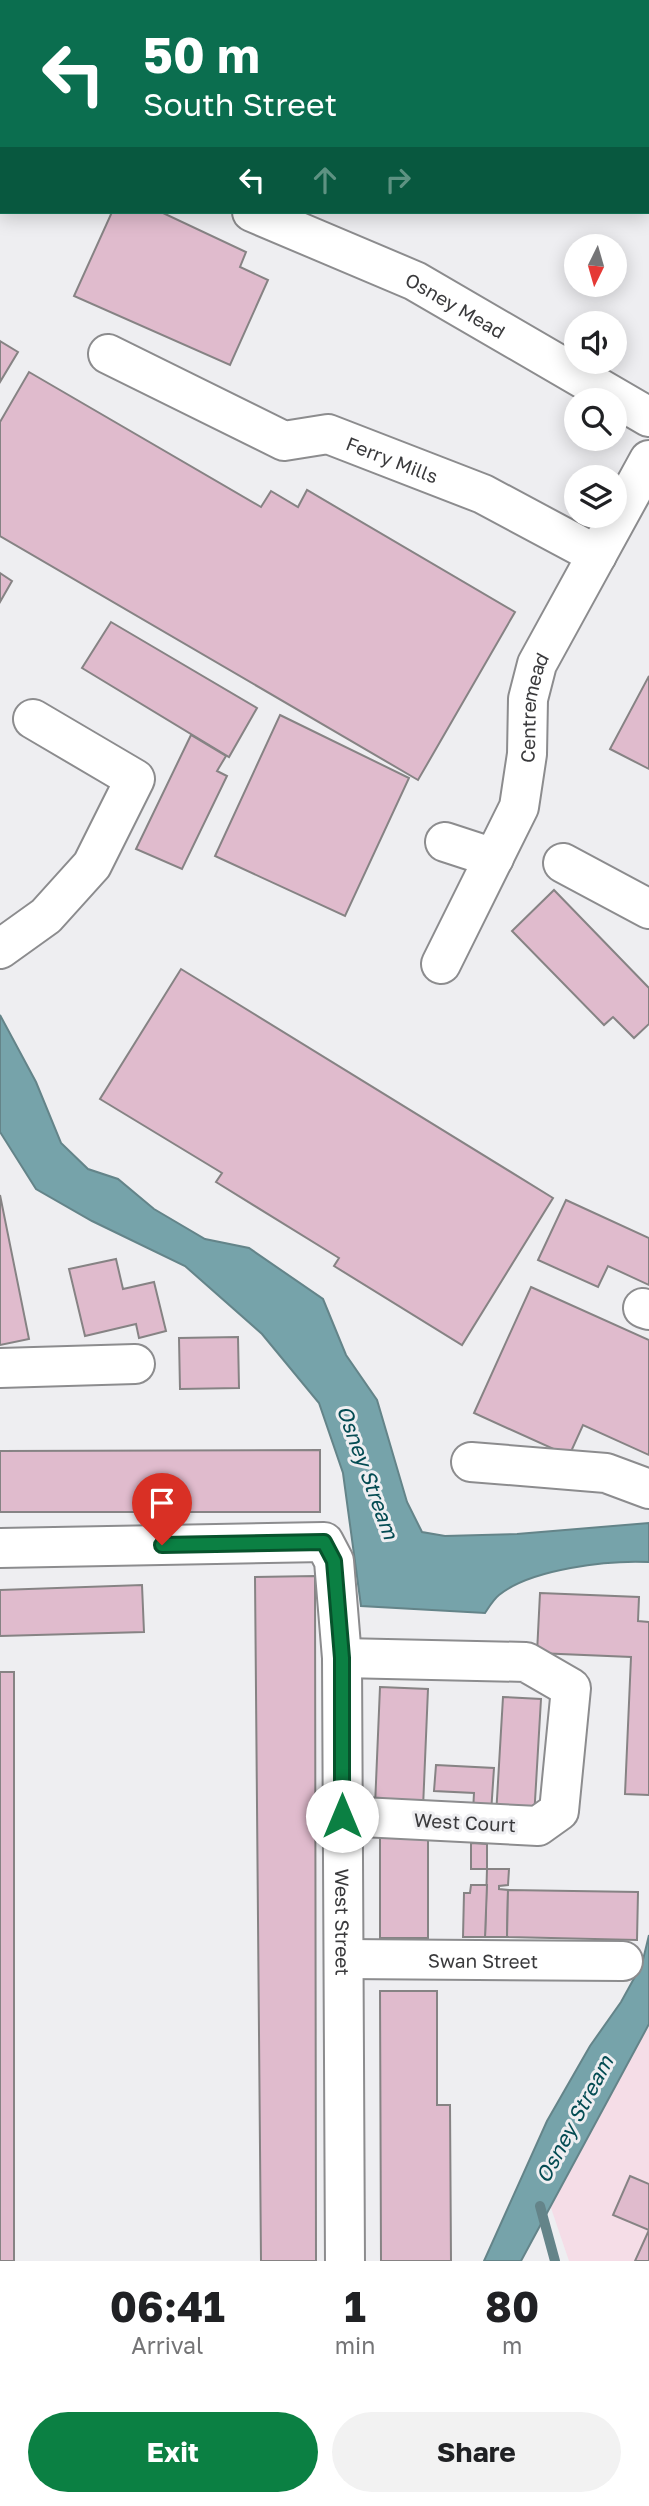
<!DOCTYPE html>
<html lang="en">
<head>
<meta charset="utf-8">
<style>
	:root { --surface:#fff; --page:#f2f2f2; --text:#202124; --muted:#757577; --accent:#0b8043 }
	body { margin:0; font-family:"Golos Text",sans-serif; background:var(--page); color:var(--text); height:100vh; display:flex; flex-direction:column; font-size:26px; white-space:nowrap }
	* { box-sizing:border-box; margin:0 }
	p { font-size:23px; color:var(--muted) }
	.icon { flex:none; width:38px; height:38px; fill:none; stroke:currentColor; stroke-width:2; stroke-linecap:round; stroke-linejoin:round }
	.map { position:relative; height:2261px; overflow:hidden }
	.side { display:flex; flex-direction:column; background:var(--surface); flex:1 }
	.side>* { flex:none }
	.guide { position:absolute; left:0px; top:0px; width:649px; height:214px; box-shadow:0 4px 18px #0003; background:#0b6e4f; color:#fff; overflow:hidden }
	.needle { width:46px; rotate:185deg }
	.tools { position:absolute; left:564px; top:234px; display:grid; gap:14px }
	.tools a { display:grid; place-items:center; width:63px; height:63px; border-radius:50%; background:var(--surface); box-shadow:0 4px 18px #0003; font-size:35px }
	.pin { position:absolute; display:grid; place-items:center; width:60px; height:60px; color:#fff; margin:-72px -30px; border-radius:50% 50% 50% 0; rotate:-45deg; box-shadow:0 0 7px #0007 }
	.pin .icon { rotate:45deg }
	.me { position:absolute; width:77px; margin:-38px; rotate:0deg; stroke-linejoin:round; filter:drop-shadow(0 0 5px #0008) }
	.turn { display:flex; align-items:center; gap:24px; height:147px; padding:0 28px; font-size:32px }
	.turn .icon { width:91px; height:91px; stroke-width:2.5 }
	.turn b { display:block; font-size:49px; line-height:60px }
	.lanes { display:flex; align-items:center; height:66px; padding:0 28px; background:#0003; justify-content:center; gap:35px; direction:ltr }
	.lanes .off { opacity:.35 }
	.eta { display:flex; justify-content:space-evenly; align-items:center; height:119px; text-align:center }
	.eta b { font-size:42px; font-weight:700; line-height:49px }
	.cta { display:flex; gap:14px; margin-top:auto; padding:14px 28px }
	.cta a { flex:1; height:80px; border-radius:42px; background:var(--accent); color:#fff; font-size:28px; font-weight:700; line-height:80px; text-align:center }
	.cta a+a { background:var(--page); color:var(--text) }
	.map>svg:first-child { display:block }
</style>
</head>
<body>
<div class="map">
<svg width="649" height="2261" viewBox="0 0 649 2261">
	<rect width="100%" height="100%" fill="#eeeef1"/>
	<polygon fill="#f5dde7" points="649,2024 649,2261 569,2261 550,2205"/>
	<g fill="#76a3aa" stroke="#648489" stroke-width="2">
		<path d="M0,1015L36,1082L61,1143L88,1169L118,1179L154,1209L205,1239L249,1248L323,1299L346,1355L377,1400L407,1502L422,1532L445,1536L517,1534L649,1523V1562C608,1560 531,1569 499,1595C493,1600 489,1607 485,1613L361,1606L343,1473L319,1403L262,1334L185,1266L92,1221L36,1189L0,1132Z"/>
		<polygon points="649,1935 649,2024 521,2261 484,2261 547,2121 590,2046 621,2002 642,1964"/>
	</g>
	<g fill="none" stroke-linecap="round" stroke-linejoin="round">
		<polyline stroke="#648489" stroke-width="10" points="540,2206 555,2261"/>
	</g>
	<g fill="#e0bbcd" stroke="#868384" stroke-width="2">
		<polygon points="108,0 366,0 366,2"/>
		<polygon points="400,0 489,0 488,2"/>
		<polygon points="503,0 649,0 649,153 648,2"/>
		<polygon points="112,212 161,212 246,252 240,267 268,280 230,365 74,296"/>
		<polygon points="0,341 18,352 0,382"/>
		<polygon points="29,372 261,507 271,491 298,507 307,490 515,612 418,780 0,536 0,422"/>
		<polygon points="0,573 12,581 0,602"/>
		<polygon points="111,622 257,708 229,757 82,668"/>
		<polygon points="649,676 649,769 610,749"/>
		<polygon points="280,715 409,778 345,916 215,856"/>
		<polygon points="191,735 226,756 217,771 227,776 182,869 136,849"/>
		<polygon points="554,890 649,988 649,1024 634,1038 613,1017 604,1025 512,931"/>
		<polygon points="181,969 553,1198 462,1345 334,1266 339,1258 216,1182 222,1173 100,1099"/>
		<polygon points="0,1195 29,1339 0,1345"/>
		<polygon points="566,1200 649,1238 649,1285 608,1266 598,1287 538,1260"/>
		<polygon points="116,1259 123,1289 154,1282 166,1331 139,1338 136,1324 85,1336 69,1269"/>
		<polygon points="531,1287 649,1340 649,1455 583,1425 569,1456 474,1413"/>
		<polygon points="238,1337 239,1388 180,1389 179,1338"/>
		<polygon points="320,1450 320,1512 0,1512 0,1451"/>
		<polygon points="315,1576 316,2261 261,2261 255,1577"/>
		<polygon points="142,1585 144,1632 0,1636 0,1590"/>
		<polygon points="540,1593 639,1597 638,1621 649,1622 649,1795 625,1794 631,1657 537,1653"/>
		<rect x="0" y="1672" width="14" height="589"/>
		<polygon points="380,1687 428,1689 423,1808 375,1806"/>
		<polygon points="503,1697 541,1699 534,1818 496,1816"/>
		<polygon points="436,1765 494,1768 491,1813 473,1812 474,1793 434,1791"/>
		<rect x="380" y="1834" width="48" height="104"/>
		<polygon points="471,1843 487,1844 487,1869 471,1869"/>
		<polygon points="487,1869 509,1869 508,1885 499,1886 499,1889 508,1890 507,1937 485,1937"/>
		<polygon points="471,1885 487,1885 485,1937 463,1937 464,1893 470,1893"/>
		<polygon points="508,1890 638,1892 637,1940 507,1937"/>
		<polygon points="380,1991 437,1991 437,2105 450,2105 451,2261 381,2261"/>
		<polygon points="630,2176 649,2184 649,2261 635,2261 649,2230 613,2215"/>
	</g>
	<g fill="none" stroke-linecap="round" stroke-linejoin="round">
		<g stroke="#8c8c8e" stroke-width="42">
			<g id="minor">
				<polyline points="70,0 73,2"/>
				<polyline points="0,83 2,84"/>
				<path id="s1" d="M252,212L415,281L649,417"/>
				<path id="s2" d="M108,354L284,441L328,434L483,494L597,555"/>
				<polyline points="445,842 494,858"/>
				<polyline points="563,863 649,909"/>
				<polyline points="0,949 46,916 92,865 135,779 33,719"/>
				<path id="s3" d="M441,964L519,807L527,754L528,699L537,664L649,460"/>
				<polyline points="643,1308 649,1310"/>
				<polyline points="0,1368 135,1364"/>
				<polyline points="471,1462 606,1473 649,1489"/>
				<path id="s4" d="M0,1548L324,1542L334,1561L342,1658L345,2261"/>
				<polyline points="342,1658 526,1662 571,1688 559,1811 538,1826 342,1816"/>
				<path id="s5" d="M345,1959L623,1961"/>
			</g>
		</g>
		<use href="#minor" stroke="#fff" stroke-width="38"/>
	</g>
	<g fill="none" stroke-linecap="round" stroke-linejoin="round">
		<g stroke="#07532c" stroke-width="18">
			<polyline id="route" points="162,1545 324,1542 334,1561 342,1658 342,1816"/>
		</g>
		<use href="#route" stroke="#0b8043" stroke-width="12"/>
	</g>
	<g text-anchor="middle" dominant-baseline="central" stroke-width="6" stroke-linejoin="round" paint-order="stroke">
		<g font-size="19" fill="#3a3a3c" stroke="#eeeef1">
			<text stroke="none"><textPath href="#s1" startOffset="224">Osney Mead</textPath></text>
			<text stroke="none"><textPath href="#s2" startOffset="310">Ferry Mills</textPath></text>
			<text stroke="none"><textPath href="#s3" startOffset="276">Centremead</textPath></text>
			<text transform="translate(465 1822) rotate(3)">West Court</text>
			<text stroke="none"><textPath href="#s4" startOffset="707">West Street</textPath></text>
			<text stroke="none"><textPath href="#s5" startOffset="138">Swan Street</textPath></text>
		</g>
		<g font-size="21" font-style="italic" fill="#034b52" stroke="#eeeef1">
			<text transform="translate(368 1472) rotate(70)">Osney Stream</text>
			<text transform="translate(574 2119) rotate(-62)">Osney Stream</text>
		</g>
	</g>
</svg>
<div class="tools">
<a><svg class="needle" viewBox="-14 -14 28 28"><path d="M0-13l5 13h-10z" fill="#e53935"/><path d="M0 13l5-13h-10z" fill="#757577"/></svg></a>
<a><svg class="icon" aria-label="sound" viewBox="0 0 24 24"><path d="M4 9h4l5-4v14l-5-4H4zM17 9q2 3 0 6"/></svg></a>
<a><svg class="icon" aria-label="search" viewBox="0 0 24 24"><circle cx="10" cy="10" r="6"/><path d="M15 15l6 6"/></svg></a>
<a><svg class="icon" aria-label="layers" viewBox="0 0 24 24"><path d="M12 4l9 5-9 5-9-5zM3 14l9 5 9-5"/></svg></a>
</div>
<div class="pin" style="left:162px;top:1545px;background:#d93025"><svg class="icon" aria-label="arrive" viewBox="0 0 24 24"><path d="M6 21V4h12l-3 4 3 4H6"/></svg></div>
<svg class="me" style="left:342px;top:1816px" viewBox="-20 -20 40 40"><circle r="19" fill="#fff"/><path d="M0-13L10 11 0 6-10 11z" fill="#0b8043"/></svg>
<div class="guide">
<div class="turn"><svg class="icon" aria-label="left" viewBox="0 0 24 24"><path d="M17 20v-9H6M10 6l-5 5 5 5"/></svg><div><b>50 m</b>South Street</div></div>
<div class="lanes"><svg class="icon" aria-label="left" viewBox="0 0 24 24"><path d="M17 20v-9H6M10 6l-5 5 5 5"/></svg><svg class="icon off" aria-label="ahead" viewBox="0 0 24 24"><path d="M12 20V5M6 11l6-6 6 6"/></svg><svg class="icon off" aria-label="right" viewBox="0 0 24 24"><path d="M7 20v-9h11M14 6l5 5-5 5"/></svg></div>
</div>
</div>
<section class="side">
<div class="eta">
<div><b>06:41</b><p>Arrival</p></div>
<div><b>1</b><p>min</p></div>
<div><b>80</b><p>m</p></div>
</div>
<div class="cta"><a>Exit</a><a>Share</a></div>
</section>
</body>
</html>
